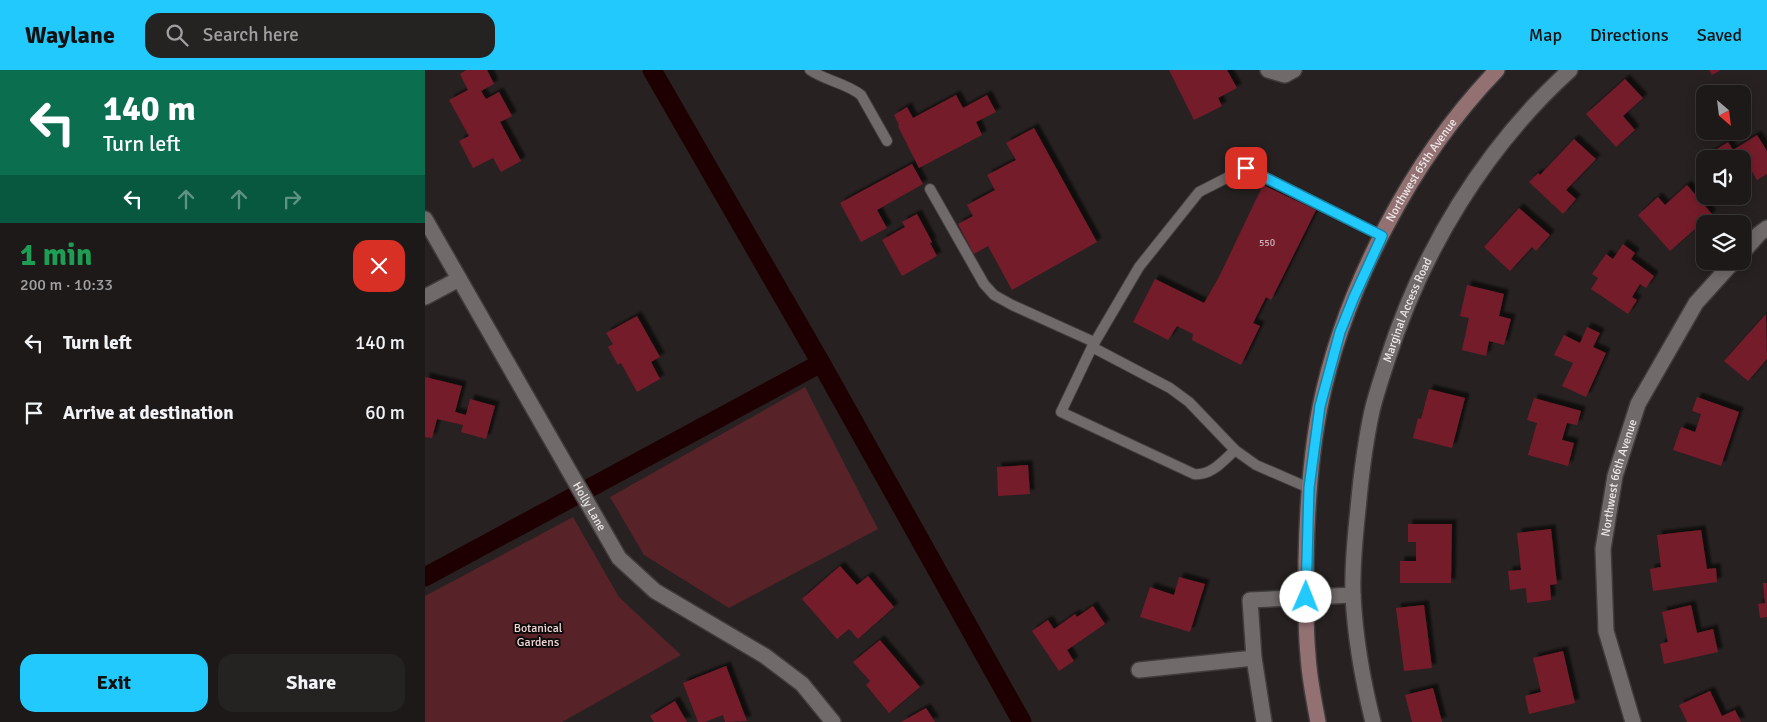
<!DOCTYPE html>
<html lang="en">
<head>
<meta charset="utf-8">
<style>
	:root { --surface:#1d1919; --page:#252222; --text:#f1f3f6; --muted:#a0a0a2; --line:#3b3838; --accent:#21c9fd }
	body { margin:0; font-family:Signika,sans-serif; background:var(--page); color:var(--text); height:100vh; display:flex; flex-direction:column; font-size:19px; white-space:nowrap }
	* { box-sizing:border-box; margin:0 }
	p { font-size:16px; color:var(--muted) }
	.icon { flex:none; width:28px; height:28px; fill:none; stroke:currentColor; stroke-width:2; stroke-linecap:round; stroke-linejoin:round }
	.map { position:relative; flex:1; overflow:hidden }
	.sheet { display:flex; flex-direction:column; background:var(--surface); width:425px }
	.sheet>* { flex:none }
	.guide { background:#0b6e4f; color:#fff; overflow:hidden }
	.needle { width:32px; rotate:152deg }
	.fabs { position:absolute; left:1271px; top:15px; display:grid; gap:10px }
	.fabs a { display:grid; place-items:center; width:55px; height:55px; border-radius:10px; background:var(--surface); box-shadow:0 2px 12px #0003,0 0 0 1px var(--line); font-size:25px }
	.pin { position:absolute; display:grid; place-items:center; width:42px; height:42px; color:#fff; margin:-21px; border-radius:10px; box-shadow:0 2px 8px #0006 }
	.me { position:absolute; width:55px; margin:-28px; rotate:1deg; stroke-linejoin:round; filter:drop-shadow(0 0 4px #0008) }
	.turn { display:flex; align-items:center; gap:18px; height:105px; padding:0 20px; font-size:22px }
	.turn .icon { width:65px; height:65px; stroke-width:2.5 }
	.turn b { display:block; font-size:35px; line-height:42px }
	.lanes { display:flex; align-items:center; height:48px; padding:0 20px; background:#0003; justify-content:center; gap:25px; direction:ltr }
	.lanes .off { opacity:.35 }
	.round { display:grid; place-items:center; flex:none; width:52px; height:52px; border-radius:15px; background:var(--page) }
	.head { display:flex; align-items:center; justify-content:space-between; height:85px; padding:0 20px }
	h1 { font-size:30px; font-weight:700; line-height:38px; color:#1e9e55 }
	.cta { display:flex; gap:10px; margin-top:auto; padding:10px 20px }
	.cta a { flex:1; height:58px; border-radius:15px; background:var(--accent); color:#111; font-size:20px; font-weight:700; line-height:58px; text-align:center }
	.cta a+a { background:var(--page); color:var(--text) }
	ul { padding:0; list-style:none }
	li { display:flex; align-items:center; gap:15px; height:70px; padding:0 20px }
	li div { flex:1 }
	li b { display:block; font-size:19px }
	li em { font-style:normal }
	header { display:flex; align-items:center; gap:30px; box-sizing:border-box; height:70px; padding:0 25px; background:var(--accent); color:#111 }
	header strong { font-size:24px }
	nav { display:flex; gap:28px; margin-inline-start:auto; font-size:18px }
	.search { width:350px; height:45px; background:var(--page); display:flex; align-items:center; gap:12px; box-sizing:border-box; padding:0 18px; border-radius:15px; color:var(--muted); font-size:19px }
	main { display:flex; flex:1; min-height:0 }
	.map>svg:first-child { display:block }
</style>
</head>
<body>
<header>
<strong>Waylane</strong>
<div class="search"><svg class="icon" aria-label="search" viewBox="0 0 24 24"><circle cx="10" cy="10" r="6"/><path d="M15 15l6 6"/></svg>Search here</div>
<nav><a>Map</a><a>Directions</a><a>Saved</a></nav>
</header>
<main>
<section class="sheet">
<div class="guide">
<div class="turn"><svg class="icon" aria-label="left" viewBox="0 0 24 24"><path d="M17 20v-9H6M10 6l-5 5 5 5"/></svg><div><b>140 m</b>Turn left</div></div>
<div class="lanes"><svg class="icon" aria-label="left" viewBox="0 0 24 24"><path d="M17 20v-9H6M10 6l-5 5 5 5"/></svg><svg class="icon off" aria-label="ahead" viewBox="0 0 24 24"><path d="M12 20V5M6 11l6-6 6 6"/></svg><svg class="icon off" aria-label="ahead" viewBox="0 0 24 24"><path d="M12 20V5M6 11l6-6 6 6"/></svg><svg class="icon off" aria-label="right" viewBox="0 0 24 24"><path d="M7 20v-9h11M14 6l5 5-5 5"/></svg></div>
</div>
<div class="head"><div><h1>1 min</h1><p>200 m · 10:33</p></div><a class="round" style="background:#d93025;color:#fff"><svg class="icon" aria-label="close" viewBox="0 0 24 24"><path d="M6 6l12 12M18 6L6 18"/></svg></a></div>
<ul>
<li><svg class="icon" aria-label="left" viewBox="0 0 24 24"><path d="M17 20v-9H6M10 6l-5 5 5 5"/></svg><div><b>Turn left</b></div><em>140 m</em></li>
<li><svg class="icon" aria-label="arrive" viewBox="0 0 24 24"><path d="M6 21V4h12l-3 4 3 4H6"/></svg><div><b>Arrive at destination</b></div><em>60 m</em></li>
</ul>
<div class="cta"><a>Exit</a><a>Share</a></div>
</section>
<div class="map">
<svg width="1342" height="652" viewBox="0 0 1342 652">
	<defs>
		<filter id="shadow"><feDropShadow dx="4.5" dy="-4.5" stdDeviation="1" flood-color="#0009"/></filter>
	</defs>
	<rect width="100%" height="100%" fill="#272121"/>
	<g fill="#572228">
		<polygon points="380,317 453,459 304,538 219,485 185,427"/>
		<polygon points="148,447 194,527 256,585 137,652 0,652 0,526"/>
	</g>
	<g fill="none" stroke-linecap="round" stroke-linejoin="round">
		<g stroke="#1f0002" stroke-width="19">
			<polyline points="227,0 396,293 597,652"/>
			<polyline points="0,507 396,293"/>
		</g>
	</g>
	<g fill="#751c2a" filter="url(#shadow)">
		<polygon points="41,0 62,0 69,14 56,21 61,29 74,22 87,46 75,52 96,91 76,102 68,88 48,98 34,71 44,66 24,30 43,20 35,4"/>
		<polygon points="744,0 802,0 812,18 793,28 797,36 769,50"/>
		<polygon points="1284,0 1296,0 1287,5"/>
		<polygon points="1200,9 1218,28 1198,46 1210,60 1191,77 1161,44"/>
		<polygon points="531,25 538,38 562,25 571,42 551,52 557,65 494,98 473,56 474,55 469,45 482,37 488,48"/>
		<polygon points="609,58 672,172 587,220 563,176 549,184 533,154 548,146 542,135 570,120 562,105 591,90 581,73"/>
		<polygon points="1332,65 1342,81 1342,104 1332,110 1325,98 1318,103 1318,89 1280,89 1280,92 1276,89 1303,72 1308,80"/>
		<polygon points="1149,69 1171,89 1141,120 1151,129 1138,144 1104,112 1113,103 1115,105"/>
		<polygon points="487,94 498,114 452,140 462,158 436,172 415,133"/>
		<polygon points="838,115 891,140 846,230 841,227 828,253 835,256 816,295 767,270 768,264 752,256 743,270 708,252 730,209 779,233 794,207"/>
		<polygon points="1262,115 1287,144 1245,181 1213,145 1233,127 1240,135"/>
		<polygon points="1094,138 1125,165 1111,181 1107,177 1085,201 1059,177"/>
		<polygon points="492,144 507,172 505,173 512,186 477,206 457,170 480,157 477,152"/>
		<polygon points="1198,174 1210,183 1206,189 1229,206 1221,218 1215,214 1207,227 1212,230 1203,244 1166,219 1173,208 1167,204 1181,184 1188,189"/>
		<polygon points="1042,215 1079,224 1074,246 1086,249 1079,275 1064,271 1061,286 1037,280 1044,248 1035,246"/>
		<polygon points="1341,244 1342,289 1323,311 1299,291"/>
		<polygon points="212,246 235,287 226,292 235,309 212,322 196,293 193,295 183,277 188,274 181,263"/>
		<polygon points="1162,257 1175,263 1168,277 1181,283 1161,327 1137,316 1148,293 1129,285 1139,265 1155,273"/>
		<polygon points="0,307 37,316 30,342 41,345 45,329 70,336 61,369 36,362 38,355 12,349 7,368 0,367"/>
		<polygon points="1004,319 1040,328 1027,378 988,368 993,348 996,349"/>
		<polygon points="1272,327 1314,342 1296,396 1248,380 1256,357 1270,362 1276,344 1267,341"/>
		<polygon points="1109,328 1156,341 1152,355 1142,353 1137,370 1149,373 1143,396 1103,385 1112,353 1102,350"/>
		<polygon points="603,395 605,424 573,426 572,397"/>
		<polygon points="983,454 1027,454 1026,513 975,513 975,491 991,491 991,472 983,472"/>
		<polygon points="1126,459 1132,514 1125,515 1126,530 1102,533 1101,518 1085,520 1083,501 1096,500 1092,463"/>
		<polygon points="1276,460 1282,499 1291,498 1292,512 1228,521 1225,499 1236,497 1232,465"/>
		<polygon points="415,496 432,515 443,506 469,537 433,569 424,559 412,569 377,529"/>
		<polygon points="754,507 780,514 765,562 715,547 725,517 749,525"/>
		<polygon points="1338,513 1342,513 1342,547 1335,548 1333,534 1340,533"/>
		<polygon points="999,535 1007,598 979,601 971,538"/>
		<polygon points="1266,535 1272,563 1288,559 1293,582 1239,594 1235,574 1243,572 1237,542"/>
		<polygon points="668,536 680,554 642,580 649,591 634,601 607,561 623,550 629,559 650,544 652,547"/>
		<polygon points="455,570 495,617 464,643 441,615 445,611 428,592"/>
		<polygon points="1138,581 1150,633 1104,644 1100,626 1116,622 1108,588"/>
		<polygon points="301,596 322,651 300,652 298,645 280,652 273,652 258,613"/>
		<polygon points="1008,618 1017,652 987,652 980,625"/>
		<polygon points="1285,621 1297,646 1310,640 1316,652 1262,652 1254,635"/>
		<polygon points="250,631 262,652 229,652 225,646"/>
		<polygon points="501,638 510,652 476,652"/>
	</g>
	<g fill="none" stroke-linecap="round" stroke-linejoin="round">
		<g stroke="#403c3c" stroke-width="12">
			<g id="lane">
				<path d="M385,0C401,11 421,13 436,25L462,71"/>
				<polyline points="505,119 559,214 569,225 587,235 669,272"/>
				<polyline points="667,277 714,197 774,122 821,98 957,166"/>
				<path d="M810,380C798,391 786,406 769,404L636,342L667,277L745,318L764,332L810,380L831,395L884,418"/>
			</g>
		</g>
		<g stroke="#403c3c" stroke-width="18">
			<g id="street">
				<polyline points="843,0 860,5 869,0"/>
				<path id="s1" d="M0,149L194,488L230,521L340,586L377,614L408,652"/>
				<polyline points="1318,182 1334,164 1342,158"/>
				<polyline points="0,227 34,209"/>
				<polyline points="714,600 829,588"/>
				<polyline points="839,652 829,588 825,530 928,525"/>
				<path id="s2" d="M948,652C938,612 930,566 928,525C927,497 930,467 933,439C936,406 940,373 947,341C951,324 957,307 962,291C997,181 1059,78 1145,0"/>
				<path id="s3" d="M1208,652L1181,561L1178,479L1190,406L1213,334L1271,233L1309,191"/>
			</g>
		</g>
		<g stroke="#403c3c" stroke-width="18">
			<g id="secondary">
				<path id="s4" d="M893,652C889,630 884,607 883,585C880,554 881,522 881,491C882,439 885,388 895,337C919,218 988,87 1072,0"/>
			</g>
		</g>
		<use href="#lane" stroke="#716a6a" stroke-width="10"/>
		<use href="#street" stroke="#716a6a" stroke-width="15"/>
		<use href="#secondary" stroke="#937173" stroke-width="15"/>
	</g>
	<g fill="none" stroke-linecap="round" stroke-linejoin="round">
		<g stroke="#1583a4" stroke-width="12">
			<polyline id="route" points="821,98 957,166 929,227 915,262 895,336 884,418 881,527"/>
		</g>
		<use href="#route" stroke="#21c9fd" stroke-width="9"/>
	</g>
	<g text-anchor="middle" dominant-baseline="central" stroke-width="4" stroke-linejoin="round" paint-order="stroke">
		<g font-size="10" fill="#ceb5b8">
			<text x="842" y="173">550</text>
		</g>
		<g font-size="12" fill="#ece8e8" stroke="#0e0b0b">
			<text stroke="none"><textPath href="#s4" startOffset="576">Northwest 65th Avenue</textPath></text>
			<text stroke="none"><textPath href="#s2" startOffset="421">Marginal Access Road</textPath></text>
			<text stroke="none"><textPath href="#s3" startOffset="250">Northwest 66th Avenue</textPath></text>
			<text stroke="none"><textPath href="#s1" startOffset="331">Holly Lane</textPath></text>
		</g>
		<g font-size="12" fill="#f4d8d9" stroke="#0e0b0b">
			<text x="113" y="558">Botanical<tspan x="113" dy="14">Gardens</tspan></text>
		</g>
	</g>
</svg>
<div class="fabs">
<a><svg class="needle" viewBox="-14 -14 28 28"><path d="M0-13l5 13h-10z" fill="#e53935"/><path d="M0 13l5-13h-10z" fill="#a0a0a2"/></svg></a>
<a><svg class="icon" aria-label="sound" viewBox="0 0 24 24"><path d="M4 9h4l5-4v14l-5-4H4zM17 9q2 3 0 6"/></svg></a>
<a><svg class="icon" aria-label="layers" viewBox="0 0 24 24"><path d="M12 4l9 5-9 5-9-5zM3 14l9 5 9-5"/></svg></a>
</div>
<div class="pin" style="left:821px;top:98px;background:#d93025"><svg class="icon" aria-label="arrive" viewBox="0 0 24 24"><path d="M6 21V4h12l-3 4 3 4H6"/></svg></div>
<svg class="me" style="left:881px;top:527px" viewBox="-20 -20 40 40"><circle r="19" fill="#fff"/><path d="M0-13L10 11 0 6-10 11z" fill="#21c9fd"/></svg>
</div>
</main>
</body>
</html>
